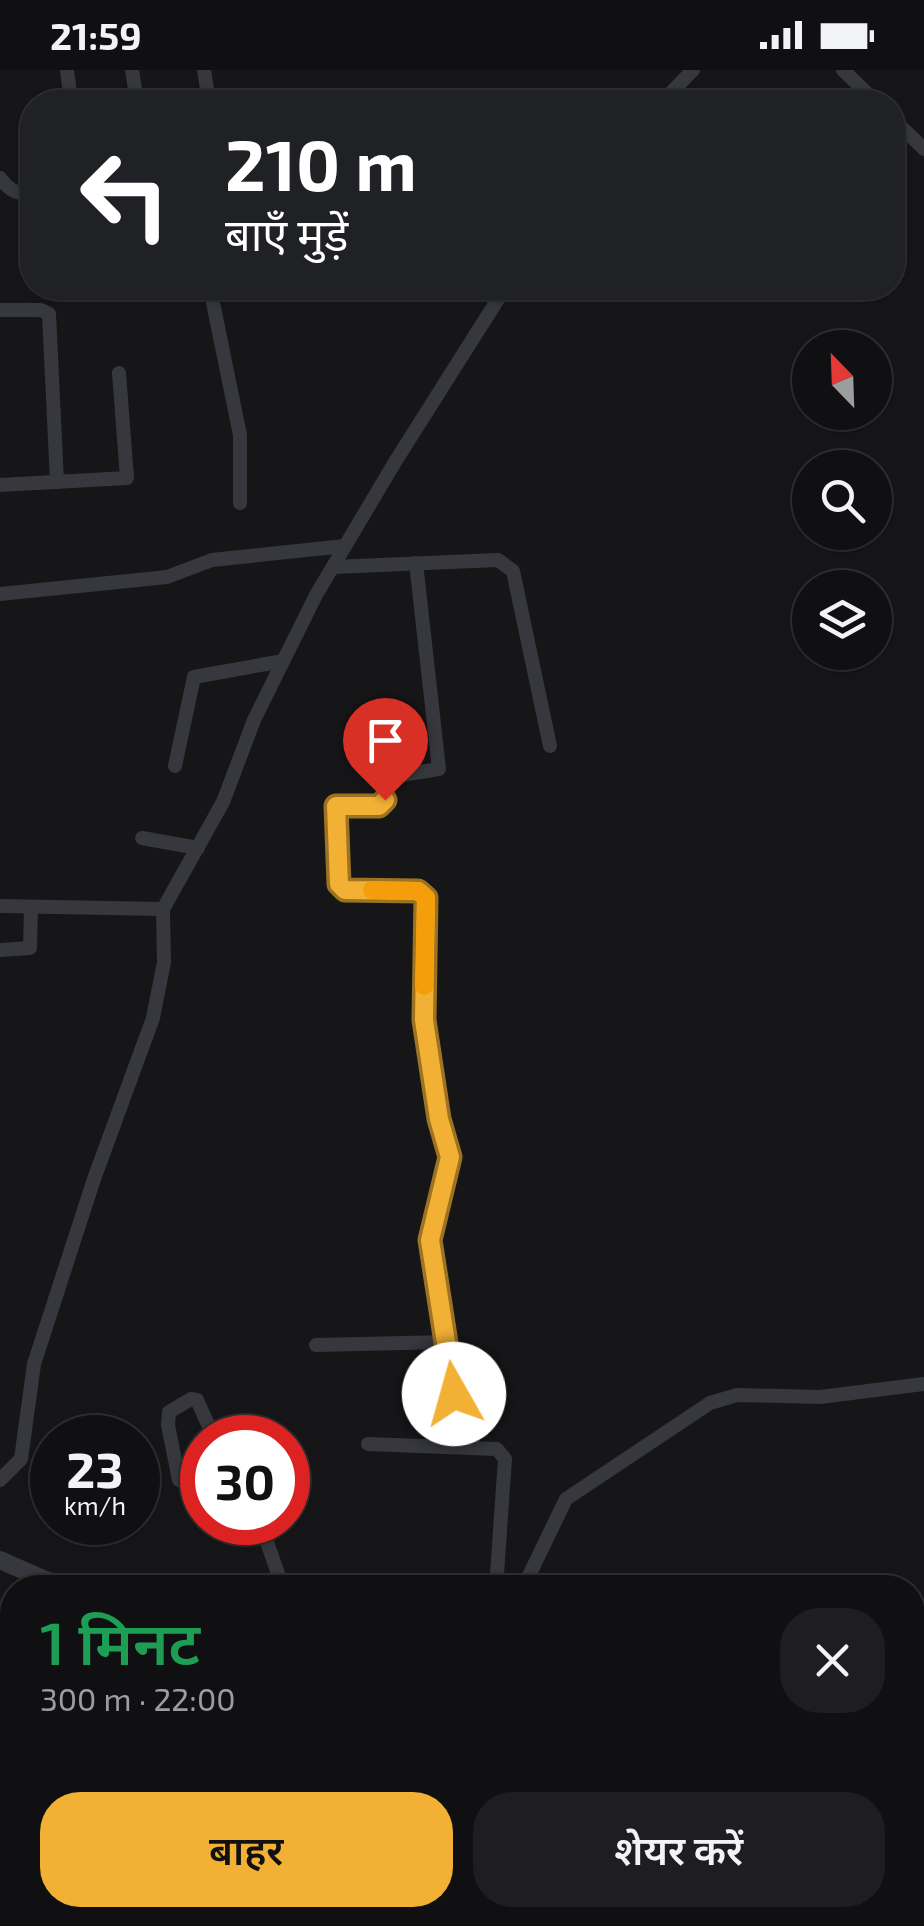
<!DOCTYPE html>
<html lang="hi">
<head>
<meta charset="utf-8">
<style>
	:root { --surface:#101012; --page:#1e1e20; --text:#f1f3f6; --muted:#9c9d9f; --line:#303032; --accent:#f2b134 }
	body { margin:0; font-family:"Exo 2","Noto Sans Devanagari",sans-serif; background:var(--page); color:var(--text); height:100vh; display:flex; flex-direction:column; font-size:38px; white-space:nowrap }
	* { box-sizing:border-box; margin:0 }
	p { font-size:32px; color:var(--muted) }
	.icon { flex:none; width:55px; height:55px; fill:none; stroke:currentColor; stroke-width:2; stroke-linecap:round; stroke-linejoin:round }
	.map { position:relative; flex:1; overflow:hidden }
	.details { position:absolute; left:0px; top:1505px; width:925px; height:352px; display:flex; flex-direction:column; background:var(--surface); border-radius:40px 40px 0 0; box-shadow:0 2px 8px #0004,0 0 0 2px var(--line) }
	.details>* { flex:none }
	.guide { position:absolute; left:20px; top:20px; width:885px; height:210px; border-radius:40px; box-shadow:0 2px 8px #0004,0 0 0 2px var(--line); background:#202124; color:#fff; overflow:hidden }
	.needle { width:65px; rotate:337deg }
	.tools { position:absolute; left:792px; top:260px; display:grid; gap:20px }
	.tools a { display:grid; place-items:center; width:100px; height:100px; border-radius:50%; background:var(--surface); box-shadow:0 2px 8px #0004,0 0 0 2px var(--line); font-size:50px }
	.speed { position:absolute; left:30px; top:1345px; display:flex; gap:20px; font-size:50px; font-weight:700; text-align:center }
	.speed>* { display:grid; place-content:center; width:130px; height:130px; border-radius:50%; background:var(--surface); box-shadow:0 2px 8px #0004,0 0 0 2px var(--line); line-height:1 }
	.speed small { font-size:25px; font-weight:400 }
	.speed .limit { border:15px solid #d22; background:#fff; color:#111 }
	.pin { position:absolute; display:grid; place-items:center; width:85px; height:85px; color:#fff; margin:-102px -42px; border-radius:50% 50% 50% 0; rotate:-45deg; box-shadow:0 0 10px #0007 }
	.pin .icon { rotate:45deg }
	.me { position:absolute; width:110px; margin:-55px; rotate:353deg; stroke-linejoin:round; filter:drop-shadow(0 0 8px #0008) }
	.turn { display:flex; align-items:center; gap:35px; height:210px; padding:0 40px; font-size:45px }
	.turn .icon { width:130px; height:130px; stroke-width:2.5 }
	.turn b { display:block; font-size:70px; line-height:85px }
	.round { display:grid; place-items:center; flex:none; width:105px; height:105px; border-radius:40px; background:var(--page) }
	.overview { display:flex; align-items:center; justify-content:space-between; height:170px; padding:0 40px }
	h1 { font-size:60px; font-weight:600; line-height:75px; color:#1e9e55 }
	.button { display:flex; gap:20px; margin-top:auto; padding:20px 40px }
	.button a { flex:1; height:115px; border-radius:40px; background:var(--accent); color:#111; font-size:40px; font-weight:600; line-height:115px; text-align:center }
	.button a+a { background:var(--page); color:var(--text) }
	.status { display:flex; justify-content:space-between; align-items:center; height:70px; padding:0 50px; background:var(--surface); direction:ltr }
	.status svg { height:28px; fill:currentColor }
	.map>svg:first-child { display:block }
</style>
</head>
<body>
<div class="status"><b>21:59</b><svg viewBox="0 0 49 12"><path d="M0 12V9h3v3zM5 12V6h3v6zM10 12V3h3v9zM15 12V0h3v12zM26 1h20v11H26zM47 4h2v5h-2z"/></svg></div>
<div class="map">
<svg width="924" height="1856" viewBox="0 0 924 1856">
	<rect width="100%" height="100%" fill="#161618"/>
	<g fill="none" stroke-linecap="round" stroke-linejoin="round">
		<g stroke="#37383d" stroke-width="14">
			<polyline points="67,0 71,32"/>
			<polyline points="132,0 137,32"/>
			<polyline points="204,0 209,32"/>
			<polyline points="843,0 876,32"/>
			<polyline points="662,32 693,0"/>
			<polyline points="892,48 924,79"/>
			<path d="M0,108C9,120 17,125 32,123"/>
			<polyline points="210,218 240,365 240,433"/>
			<polyline points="0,240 41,240 49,244 57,412"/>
			<polyline points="0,415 127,408 119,303"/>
			<polyline points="416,493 439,699 389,707 385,730 379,736 339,734 335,740 341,818 418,821 426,828 424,950 439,1049 450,1087 430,1171 453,1305 453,1377"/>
			<polyline points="333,497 498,490 513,501 550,676"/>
			<polyline points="0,524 167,507 212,490 345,476"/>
			<polyline points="175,696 194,607 283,591"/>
			<polyline points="142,768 198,778"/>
			<polyline points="0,836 163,839"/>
			<polyline points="0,880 30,878 31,837"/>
			<polyline points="316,1275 447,1272"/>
			<polyline points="368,1374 497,1379 505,1389 496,1518"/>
			<polyline points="0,1410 21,1389 34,1294 94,1109 153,948 164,892 163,839 223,732 254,650 316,525 395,392 505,218"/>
			<polyline points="179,1410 168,1355 169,1342 191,1329 197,1330 214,1368"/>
			<polyline points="260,1452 283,1518"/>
			<polyline points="523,1518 566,1429 710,1333 737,1325 820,1327 924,1314"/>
		</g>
		<g stroke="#37383d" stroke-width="18">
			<polyline points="0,1490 43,1509 71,1518"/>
			<polyline points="912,1640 924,1645"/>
		</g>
	</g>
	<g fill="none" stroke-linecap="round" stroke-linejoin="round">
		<g stroke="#9d7322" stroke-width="25">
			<polyline id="route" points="385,730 379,736 336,736 339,814 345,820 418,821 426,828 424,950 439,1049 450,1087 430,1170 454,1324"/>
		</g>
		<use href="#route" stroke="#f2b134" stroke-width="18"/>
		<polyline stroke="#f59e0b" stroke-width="18" points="372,820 418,821 426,828 424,916"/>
	</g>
</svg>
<div class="tools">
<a><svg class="needle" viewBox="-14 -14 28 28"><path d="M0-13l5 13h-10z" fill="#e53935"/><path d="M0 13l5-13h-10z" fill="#9c9d9f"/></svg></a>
<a><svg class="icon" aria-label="search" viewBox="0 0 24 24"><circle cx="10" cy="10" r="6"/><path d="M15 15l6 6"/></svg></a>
<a><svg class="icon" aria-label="layers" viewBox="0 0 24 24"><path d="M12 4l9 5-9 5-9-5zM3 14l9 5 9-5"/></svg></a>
</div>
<div class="speed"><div>23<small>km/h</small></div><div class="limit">30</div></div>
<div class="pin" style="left:385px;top:730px;background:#d93025"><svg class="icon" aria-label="arrive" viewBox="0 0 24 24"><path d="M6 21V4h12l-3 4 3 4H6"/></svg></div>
<svg class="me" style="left:454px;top:1324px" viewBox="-20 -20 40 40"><circle r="19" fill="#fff"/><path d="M0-13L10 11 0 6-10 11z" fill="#f2b134"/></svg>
<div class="guide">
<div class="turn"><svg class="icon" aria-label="left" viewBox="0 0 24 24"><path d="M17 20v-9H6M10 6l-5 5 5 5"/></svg><div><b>210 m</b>बाएँ मुड़ें</div></div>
</div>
<section class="details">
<div class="overview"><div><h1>1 मिनट</h1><p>300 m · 22:00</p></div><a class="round"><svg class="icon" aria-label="close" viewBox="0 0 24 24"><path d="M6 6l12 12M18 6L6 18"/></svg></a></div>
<div class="button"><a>बाहर</a><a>शेयर करें</a></div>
</section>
</div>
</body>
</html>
